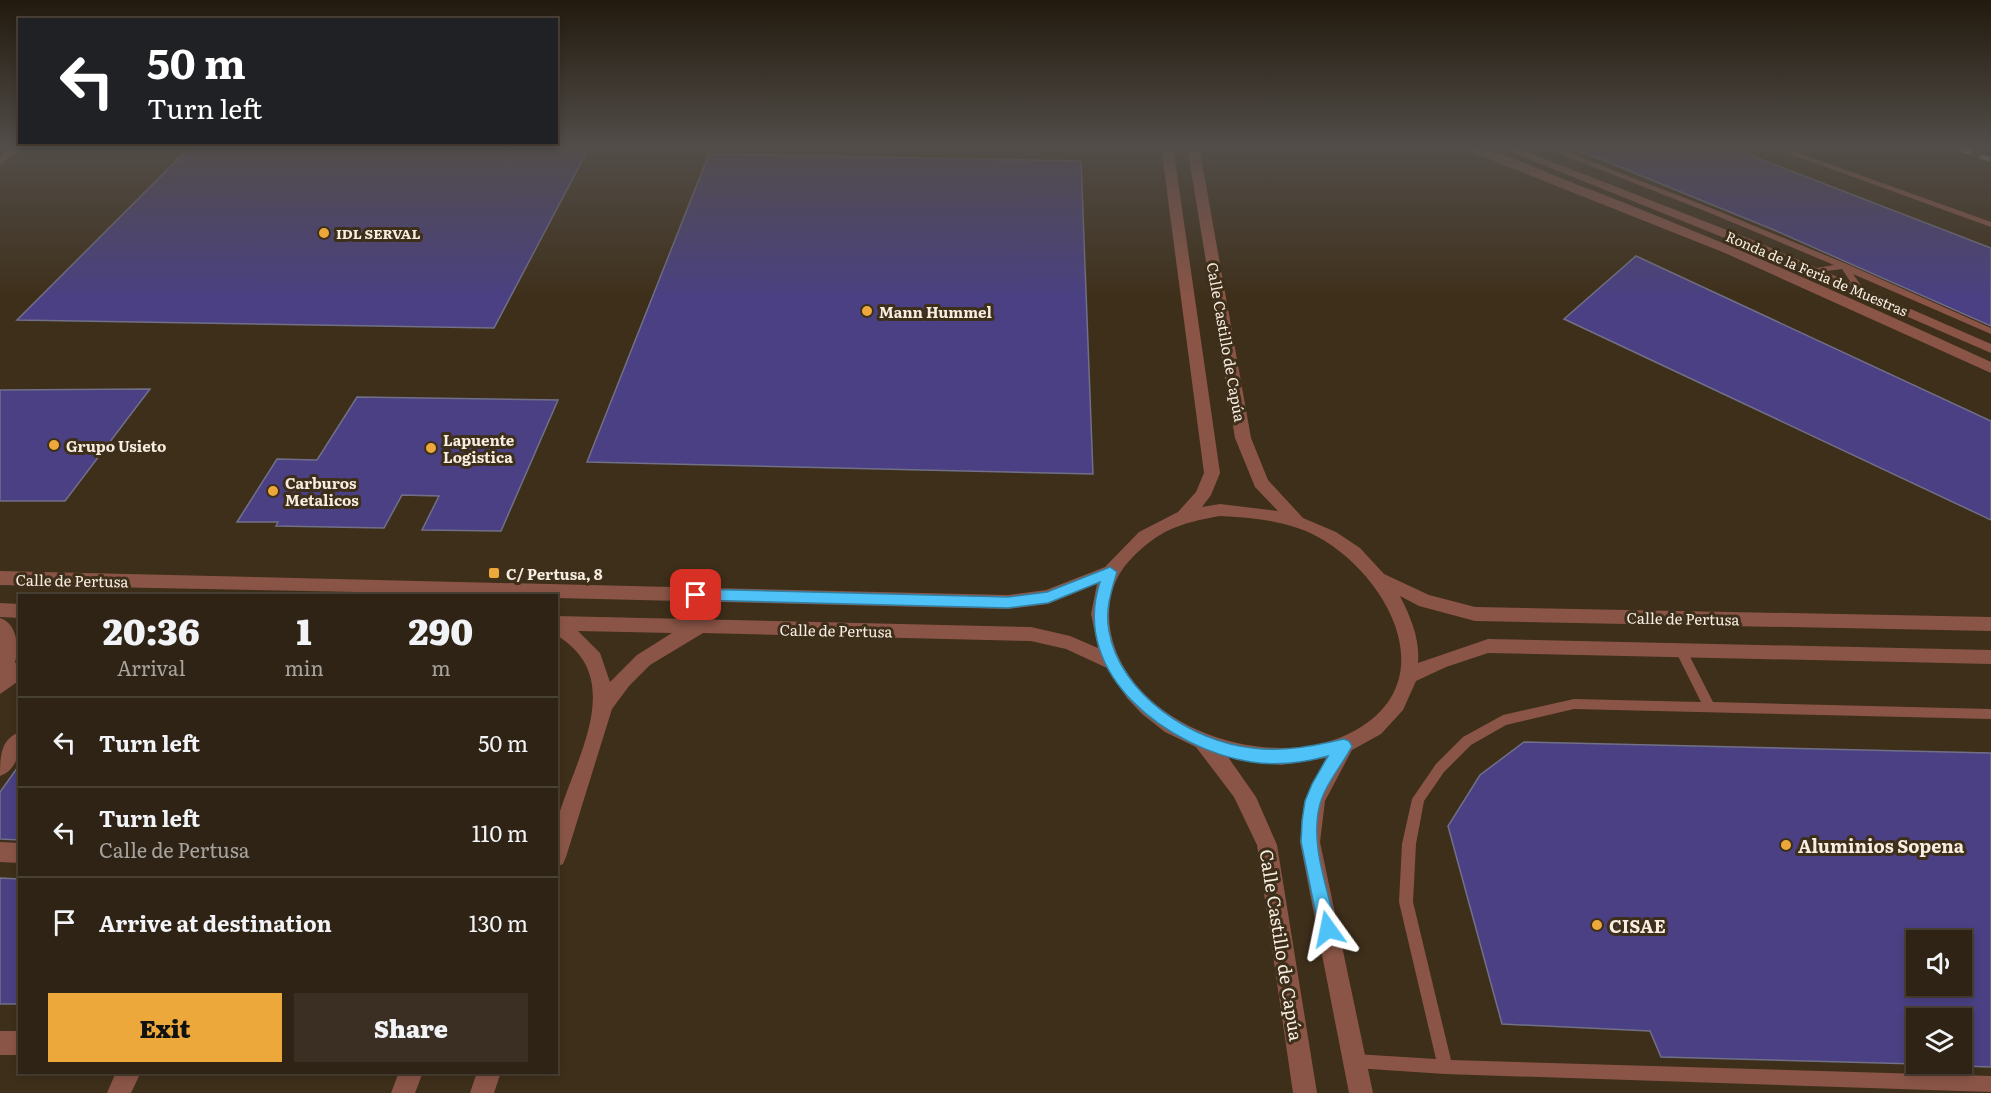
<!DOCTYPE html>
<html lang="en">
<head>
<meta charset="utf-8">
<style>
	:root { --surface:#2e2314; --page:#3a2f22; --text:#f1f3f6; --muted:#a7a4a0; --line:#494034; --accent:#eda83b }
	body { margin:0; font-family:Literata,serif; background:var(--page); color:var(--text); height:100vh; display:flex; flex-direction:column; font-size:22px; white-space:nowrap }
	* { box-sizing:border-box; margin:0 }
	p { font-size:20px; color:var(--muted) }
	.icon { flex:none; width:33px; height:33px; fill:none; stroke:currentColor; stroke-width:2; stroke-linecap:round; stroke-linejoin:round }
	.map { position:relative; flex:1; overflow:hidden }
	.details { position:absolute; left:18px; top:594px; width:540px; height:480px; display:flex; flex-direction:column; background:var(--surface); border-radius:0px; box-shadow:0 3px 9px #0003,0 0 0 2px var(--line) }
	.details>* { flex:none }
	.top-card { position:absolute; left:18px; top:18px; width:540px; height:126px; border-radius:0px; box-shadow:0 3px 9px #0003,0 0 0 2px var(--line); background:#202124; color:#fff; overflow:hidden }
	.fabs { position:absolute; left:1906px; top:930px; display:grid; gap:12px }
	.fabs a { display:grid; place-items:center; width:66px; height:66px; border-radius:0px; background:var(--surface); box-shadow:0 3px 9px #0003,0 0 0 2px var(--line); font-size:30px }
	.pin { position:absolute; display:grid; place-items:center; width:51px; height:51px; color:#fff; margin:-26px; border-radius:12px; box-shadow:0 3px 9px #0006 }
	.me { position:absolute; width:66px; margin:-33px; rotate:348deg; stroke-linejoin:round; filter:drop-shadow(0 0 4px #0008) }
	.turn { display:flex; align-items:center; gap:21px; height:126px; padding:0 30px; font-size:27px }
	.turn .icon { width:78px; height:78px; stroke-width:2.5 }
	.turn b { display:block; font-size:42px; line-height:51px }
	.eta { display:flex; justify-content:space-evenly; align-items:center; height:102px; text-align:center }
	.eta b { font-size:36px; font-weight:800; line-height:42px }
	.action { display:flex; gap:12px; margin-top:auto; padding:12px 30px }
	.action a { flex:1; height:69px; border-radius:0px; background:var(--accent); color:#111; font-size:24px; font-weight:800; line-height:69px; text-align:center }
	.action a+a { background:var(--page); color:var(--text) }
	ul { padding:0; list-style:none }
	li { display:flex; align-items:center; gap:18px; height:90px; padding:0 30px; border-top:2px solid var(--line) }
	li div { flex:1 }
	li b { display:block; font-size:22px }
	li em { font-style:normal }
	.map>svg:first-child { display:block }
</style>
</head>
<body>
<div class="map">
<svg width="1991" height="1093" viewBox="0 0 1991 1093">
	<rect width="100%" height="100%" fill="#3e2f1a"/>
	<g fill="#4a4083" stroke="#717089" stroke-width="1.5" fill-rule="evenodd">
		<polygon points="191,146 590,146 494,328 17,320"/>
		<polygon points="1568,146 1726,146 1991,248 1991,326 1774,230"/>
		<polygon points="709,154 1081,161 1093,474 587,462"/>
		<polygon points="1636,256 1991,421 1991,520 1564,319"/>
		<polygon points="150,389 65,501 0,501 0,390"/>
		<polygon points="357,397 558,400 501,531 422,530 439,496 402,495 384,528 276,526 278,522 237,522 277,459 317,460"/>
		<path d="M1524,742L1991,753V1067L1962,1066V1018H1917V1064L1661,1057L1650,1031L1502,1024L1448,826L1480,775ZM1917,940H1962V986H1917Z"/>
		<polygon points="20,764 20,840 0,839 0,792"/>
		<polygon points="0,878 20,879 20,1004 0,1004"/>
	</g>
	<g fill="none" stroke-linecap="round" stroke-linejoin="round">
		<g fill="#8a5547" fill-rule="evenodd">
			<polygon points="1540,146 1551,146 1716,210 1847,264 1991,328 1991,334 1853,274 1865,291 1864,293 1858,293 1842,269 1811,273 1811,269 1834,265 1710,213"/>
			<polygon points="1768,146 1779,146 1991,222 1991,227"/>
			<polygon points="1681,645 1685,647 1713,702 1991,709 1991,719 1574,709 1506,725 1471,745 1444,772 1424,801 1416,844 1413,902 1451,1060 1991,1076 1991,1092 1445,1074 1355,1068 1350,1066 1348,1061 1350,1056 1355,1054 1436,1059 1399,902 1402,844 1412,799 1436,764 1463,737 1503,715 1574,699 1701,702 1675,650 1677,647"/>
		</g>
		<g fill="#8a5547" fill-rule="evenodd">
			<polygon points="11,146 23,146 0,165 0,156"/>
			<path d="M1161,146H1173L1220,473L1211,495L1202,507L1220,504L1278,511L1255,487L1235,438L1187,146H1199L1251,438L1268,480L1303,518L1336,532L1360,548L1384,574L1429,595L1475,607L1991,617V631L1475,621L1419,606L1400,596C1411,618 1420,639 1418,663L1488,639L1991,650V664L1488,653L1446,667L1416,681L1403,710L1381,734L1352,750L1325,801L1320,842L1373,1093H1349L1300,842L1305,801L1326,758L1281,765L1228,757L1256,797L1277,845L1317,1093H1293L1257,845L1234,797L1196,747L1165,732L1142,714L1127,698L1107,668L1066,649L1031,641L703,633L650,665L629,686L612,709L566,857L563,864L556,867C556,852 554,835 557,821C574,760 629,678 556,635V616L1031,627L1070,636L1098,648L1091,614L1097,584L1048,604L1008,609L556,598V596L0,585V571L1008,595L1046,590L1105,567L1139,532L1178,512L1196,492L1204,473ZM1220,516C1256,518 1293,521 1325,541C1389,581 1443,680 1356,730C1274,777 1125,728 1110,628C1107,602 1112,580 1129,561C1158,530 1180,523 1220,516ZM578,631L672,633L637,655L610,682L600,653Z"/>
			<path d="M1456,146C1494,146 1544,172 1581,186C1720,239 1856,300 1991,362V373L1725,253Z"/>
			<polygon points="1496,146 1512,146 1755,241 1991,344 1991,353 1747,247"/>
			<polygon points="0,603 20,604 20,618 0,617"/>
			<path d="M0,618C18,624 19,648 15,663L20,662V680L0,694Z"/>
			<path d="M20,732C20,749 19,769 0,776C0,758 0,739 20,732Z"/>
			<polygon points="0,842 20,843 20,863 0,862"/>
			<rect x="0" y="1031" width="20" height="24"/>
			<polygon points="116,1072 141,1072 131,1093 107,1093"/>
			<polygon points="399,1072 423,1072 415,1093 391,1093"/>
			<polygon points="477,1072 501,1072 494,1093 470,1093"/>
		</g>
		<g stroke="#b0a495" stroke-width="5">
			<polyline id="rail" points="1952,146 1991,160"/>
		</g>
		<use href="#rail" stroke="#3e2f1a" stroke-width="4" stroke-dasharray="10" stroke-linecap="butt"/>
	</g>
	<linearGradient id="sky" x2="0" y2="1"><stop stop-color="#221a0e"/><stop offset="0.49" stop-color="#524d49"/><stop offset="1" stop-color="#524d49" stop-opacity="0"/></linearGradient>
	<rect width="1991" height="299" fill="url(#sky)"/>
	<path fill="#4fc3f7" stroke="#337fa1" stroke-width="1.5" d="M1110,567L1117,572C1111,592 1105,610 1109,631C1120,694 1192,742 1253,748C1285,752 1313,746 1344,739L1349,741L1352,746C1343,764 1329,779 1322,798C1307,838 1328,890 1337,929L1334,936L1328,938L1321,936L1319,929L1301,842L1302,821L1305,801L1312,784L1328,756C1303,763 1277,766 1251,762C1170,749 1069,676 1100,582L1048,603L1008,608L696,600L689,595L696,589L1008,597L1047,592Z"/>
	<g fill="#eda83b" stroke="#3e2f1a" stroke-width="2">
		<circle cx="324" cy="233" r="6"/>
		<circle cx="867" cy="311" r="6"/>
		<circle cx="54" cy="445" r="6"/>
		<circle cx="431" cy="448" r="6"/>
		<circle cx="273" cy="491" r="6"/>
		<rect x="488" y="567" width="12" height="12" rx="3"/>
		<circle cx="1786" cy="845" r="6"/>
		<circle cx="1597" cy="925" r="6"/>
	</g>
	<g text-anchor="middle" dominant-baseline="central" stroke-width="6" stroke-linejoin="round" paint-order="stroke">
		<g font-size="14" font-weight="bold" fill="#f7ede1" stroke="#3e2f1a" text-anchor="start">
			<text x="336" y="233">IDL SERVAL</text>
		</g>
		<g font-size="14" fill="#f7ede1" stroke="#3e2f1a">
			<text transform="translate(1817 273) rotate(23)">Ronda de la Feria de Muestras</text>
		</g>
		<g font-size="15" font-weight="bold" fill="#f7ede1" stroke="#3e2f1a" text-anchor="start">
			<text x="879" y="311">Mann Hummel</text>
			<text x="443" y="439">Lapuente<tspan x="443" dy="17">Logistica</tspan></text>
			<text x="66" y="445">Grupo Usieto</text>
			<text x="285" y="482">Carburos<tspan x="285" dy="17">Metalicos</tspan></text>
			<text x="506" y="573">C/ Pertusa, 8</text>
		</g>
		<g font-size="15" fill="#f7ede1" stroke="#3e2f1a">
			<text transform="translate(1227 342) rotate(80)">Calle Castillo de Capúa</text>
			<text transform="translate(72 580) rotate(1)">Calle de Pertusa</text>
			<text transform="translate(1683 618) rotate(1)">Calle de Pertusa</text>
			<text transform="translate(836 630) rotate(1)">Calle de Pertusa</text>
		</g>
		<g font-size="18" font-weight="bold" fill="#f7ede1" stroke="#3e2f1a" text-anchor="start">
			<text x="1798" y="845">Aluminios Sopena</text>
			<text x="1609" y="925">CISAE</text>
		</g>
		<g font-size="18" fill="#f7ede1" stroke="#3e2f1a">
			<text transform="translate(1282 945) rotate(81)">Calle Castillo de Capúa</text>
		</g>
	</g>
</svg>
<div class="fabs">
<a><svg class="icon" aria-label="sound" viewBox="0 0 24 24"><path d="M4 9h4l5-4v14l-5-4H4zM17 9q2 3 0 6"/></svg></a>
<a><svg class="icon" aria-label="layers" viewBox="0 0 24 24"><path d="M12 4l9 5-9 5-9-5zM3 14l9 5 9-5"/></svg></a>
</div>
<div class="pin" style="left:696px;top:595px;background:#d93025"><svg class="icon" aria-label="arrive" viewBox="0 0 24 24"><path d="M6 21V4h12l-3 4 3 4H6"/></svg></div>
<svg class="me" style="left:1328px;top:929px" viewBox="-20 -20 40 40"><path d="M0-17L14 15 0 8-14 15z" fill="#4fc3f7" stroke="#fff" stroke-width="4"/></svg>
<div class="top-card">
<div class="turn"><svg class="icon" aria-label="left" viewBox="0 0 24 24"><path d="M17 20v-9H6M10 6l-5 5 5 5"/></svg><div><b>50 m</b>Turn left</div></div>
</div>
<section class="details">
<div class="eta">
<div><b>20:36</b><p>Arrival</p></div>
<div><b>1</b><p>min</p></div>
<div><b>290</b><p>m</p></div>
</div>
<ul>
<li><svg class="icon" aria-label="left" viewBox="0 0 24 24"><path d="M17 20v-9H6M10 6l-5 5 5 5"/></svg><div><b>Turn left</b></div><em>50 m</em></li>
<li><svg class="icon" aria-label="left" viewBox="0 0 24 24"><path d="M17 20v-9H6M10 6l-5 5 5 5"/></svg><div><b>Turn left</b><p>Calle de Pertusa</p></div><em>110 m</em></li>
<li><svg class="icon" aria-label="arrive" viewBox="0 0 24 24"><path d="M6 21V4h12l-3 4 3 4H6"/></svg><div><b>Arrive at destination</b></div><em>130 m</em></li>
</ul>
<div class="action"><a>Exit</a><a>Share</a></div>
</section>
</div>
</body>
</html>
